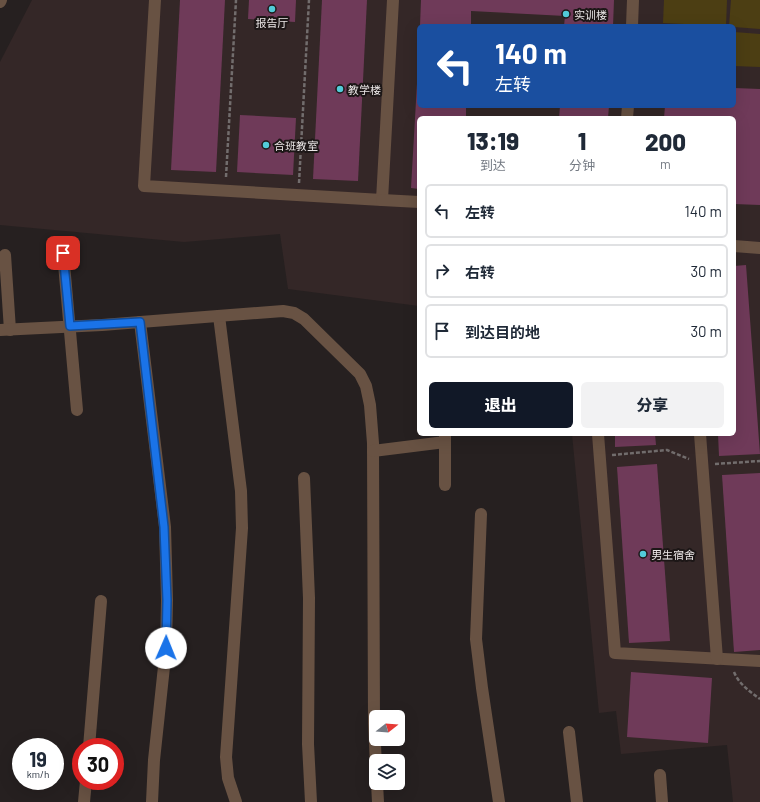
<!DOCTYPE html>
<html lang="zh">
<head>
<meta charset="utf-8">
<style>
	:root { --surface:#fff; --page:#f2f2f3; --text:#1f2937; --muted:#747a83; --line:#e0e1e3; --accent:#111827 }
	body { margin:0; font-family:Barlow,"Noto Sans SC",sans-serif; background:var(--page); color:var(--text); height:100vh; display:flex; flex-direction:column; font-size:15px; white-space:nowrap }
	* { box-sizing:border-box; margin:0 }
	p { font-size:13px; color:var(--muted) }
	.icon { flex:none; width:22px; height:22px; fill:none; stroke:currentColor; stroke-width:2; stroke-linecap:round; stroke-linejoin:round }
	.map { position:relative; flex:1; overflow:hidden }
	.details { position:absolute; left:417px; top:116px; width:319px; height:320px; display:flex; flex-direction:column; background:var(--surface); border-radius:6px; box-shadow:0 4px 16px #0002 }
	.details>* { flex:none }
	.banner { position:absolute; left:417px; top:24px; width:319px; height:84px; border-radius:6px; box-shadow:0 4px 16px #0002; background:#1a4fa0; color:#fff; overflow:hidden }
	.needle { width:26px; rotate:73deg }
	.controls { position:absolute; left:369px; top:710px; display:grid; gap:8px }
	.controls a { display:grid; place-items:center; width:36px; height:36px; border-radius:6px; background:var(--surface); box-shadow:0 4px 16px #0002; font-size:20px }
	.speed { position:absolute; left:12px; top:738px; display:flex; gap:8px; font-size:20px; font-weight:700; text-align:center }
	.speed>* { display:grid; place-content:center; width:52px; height:52px; border-radius:50%; background:var(--surface); box-shadow:0 4px 16px #0002; line-height:1 }
	.speed small { font-size:10px; font-weight:400 }
	.speed .limit { border:6px solid #d22; background:#fff; color:#111 }
	.pin { position:absolute; display:grid; place-items:center; width:34px; height:34px; color:#fff; margin:-17px; border-radius:8px; box-shadow:0 2px 6px #0006 }
	.me { position:absolute; width:44px; margin:-22px; rotate:1deg; stroke-linejoin:round; filter:drop-shadow(0 0 3px #0008) }
	.turn { display:flex; align-items:center; gap:14px; height:84px; padding:0 12px; font-size:18px }
	.turn .icon { width:52px; height:52px; stroke-width:2.5 }
	.turn b { display:block; font-size:28px; line-height:34px }
	.eta { display:flex; justify-content:space-evenly; align-items:center; height:68px; text-align:center }
	.eta b { font-size:24px; font-weight:800; line-height:28px }
	.button { display:flex; gap:8px; margin-top:auto; padding:8px 12px }
	.button a { flex:1; height:46px; border-radius:6px; background:var(--accent); color:#fff; font-size:16px; font-weight:800; line-height:46px; text-align:center }
	.button a+a { background:var(--page); color:var(--text) }
	ul { padding:0; list-style:none }
	li { display:flex; align-items:center; gap:12px; height:54px; margin:0 8px 6px; padding:0 4px; border:2px solid var(--line); border-radius:6px }
	li div { flex:1 }
	li b { display:block; font-size:15px }
	li em { font-style:normal }
	.map>svg:first-child { display:block }
</style>
</head>
<body>
<div class="map">
<svg width="760" height="802" viewBox="0 0 760 802">
	<rect width="100%" height="100%" fill="#262020"/>
	<path fill="#342727" fill-rule="evenodd" d="M32,0H760V802H733L727,745L621,754L616,711L599,713L572,434H734V118H419V306L288,289L280,234L184,242L0,225V62ZM419,26H734V106H419Z"/>
	<g fill="#4c3e13">
		<polygon points="664,0 727,0 726,26 663,23"/>
		<polygon points="731,0 760,0 760,29 734,27 734,26 729,26"/>
		<polygon points="734,32 760,34 760,67 734,66"/>
	</g>
	<g fill="#6f3a59">
		<polygon points="180,0 225,0 216,172 171,170"/>
		<polygon points="249,0 296,0 295,22 248,19"/>
		<polygon points="322,0 367,0 358,181 313,179"/>
		<polygon points="421,0 614,0 613,26 564,26 565,16 471,11 471,26 420,26"/>
		<polygon points="418,66 419,66 419,106 466,106 466,118 419,118 419,189 411,188"/>
		<polygon points="734,88 760,89 760,205 734,204 734,118 664,118 665,106 734,106"/>
		<polygon points="560,106 609,106 608,118 559,118"/>
		<polygon points="240,115 296,118 293,175 237,172"/>
		<polygon points="746,265 760,454 719,456 718,434 734,434 734,266"/>
		<polygon points="615,434 655,434 656,445 615,447"/>
		<polygon points="657,464 670,641 629,643 617,467"/>
		<polygon points="760,473 760,650 734,652 722,475"/>
		<polygon points="631,672 712,678 708,743 627,737"/>
	</g>
	<g fill="none" stroke-linecap="round" stroke-linejoin="round">
		<g stroke="#726d6d" stroke-width="2.5" stroke-dasharray="4 2" stroke-linecap="butt">
			<polyline points="226,177 236,0"/>
			<polyline points="299,183 309,0"/>
			<polyline points="612,455 667,450 689,459"/>
			<polyline points="715,464 760,461"/>
			<path d="M734,672C739,684 749,691 760,699"/>
		</g>
		<g stroke="#685243" stroke-width="12">
			<polyline points="155,0 144,186 382,200 393,0"/>
			<polyline points="0,2 1,0"/>
			<polyline points="632,26 633,0"/>
			<polyline points="627,118 628,106"/>
			<polyline points="382,200 419,202"/>
			<polyline points="734,246 760,248"/>
			<polyline points="63,253 77,410"/>
			<polyline points="5,255 10,330"/>
			<polyline points="219,316 241,491 242,528 226,757 228,778 236,802"/>
			<polyline points="140,322 165,527 167,600 166,648 154,760 152,802"/>
			<polyline points="0,330 102,325 283,311 294,313 304,319 360,374 366,386 370,405 373,443 374,723 376,766"/>
			<polyline points="598,434 615,653 760,661"/>
			<polyline points="700,434 717,659"/>
			<polyline points="373,451 445,442 445,434"/>
			<polyline points="304,478 309,598 308,744 311,802"/>
			<polyline points="445,485 445,442"/>
			<polyline points="481,514 476,639 482,688 499,802"/>
			<polyline points="569,732 577,802"/>
			<polyline points="89,747 101,601"/>
			<polyline points="660,775 662,802"/>
			<polyline points="377,783 378,802"/>
			<polyline points="84,802 86,781"/>
		</g>
	</g>
	<g fill="none" stroke-linecap="round" stroke-linejoin="round">
		<g stroke="#114b97" stroke-width="10">
			<polyline id="route" points="63,253 70,326 140,322 164,527 167,600 166,648"/>
		</g>
		<use href="#route" stroke="#1a73e8" stroke-width="7"/>
	</g>
	<g fill="#52cbd9" stroke="#1d1717" stroke-width="1.5">
		<circle cx="272" cy="9" r="4"/>
		<circle cx="566" cy="14" r="4"/>
		<circle cx="340" cy="89" r="4"/>
		<circle cx="266" cy="145" r="4"/>
		<circle cx="643" cy="554" r="4"/>
	</g>
	<g text-anchor="middle" dominant-baseline="central" stroke-width="4" stroke-linejoin="round" paint-order="stroke">
		<g font-size="11" fill="#ebe7e7" stroke="#1d1717" text-anchor="start">
			<text x="574" y="14">实训楼</text>
			<text x="272" y="22" text-anchor="middle">报告厅</text>
			<text x="348" y="89">教学楼</text>
			<text x="274" y="145">合班教室</text>
			<text x="651" y="554">男生宿舍</text>
		</g>
	</g>
</svg>
<div class="controls">
<a><svg class="needle" viewBox="-14 -14 28 28"><path d="M0-13l5 13h-10z" fill="#e53935"/><path d="M0 13l5-13h-10z" fill="#747a83"/></svg></a>
<a><svg class="icon" aria-label="layers" viewBox="0 0 24 24"><path d="M12 4l9 5-9 5-9-5zM3 14l9 5 9-5"/></svg></a>
</div>
<div class="speed"><div>19<small>km/h</small></div><div class="limit">30</div></div>
<div class="pin" style="left:63px;top:253px;background:#d93025"><svg class="icon" aria-label="arrive" viewBox="0 0 24 24"><path d="M6 21V4h12l-3 4 3 4H6"/></svg></div>
<svg class="me" style="left:166px;top:648px" viewBox="-20 -20 40 40"><circle r="19" fill="#fff"/><path d="M0-13L10 11 0 6-10 11z" fill="#1a73e8"/></svg>
<div class="banner">
<div class="turn"><svg class="icon" aria-label="left" viewBox="0 0 24 24"><path d="M17 20v-9H6M10 6l-5 5 5 5"/></svg><div><b>140 m</b>左转</div></div>
</div>
<section class="details">
<div class="eta">
<div><b>13:19</b><p>到达</p></div>
<div><b>1</b><p>分钟</p></div>
<div><b>200</b><p>m</p></div>
</div>
<ul>
<li><svg class="icon" aria-label="left" viewBox="0 0 24 24"><path d="M17 20v-9H6M10 6l-5 5 5 5"/></svg><div><b>左转</b></div><em>140 m</em></li>
<li><svg class="icon" aria-label="right" viewBox="0 0 24 24"><path d="M7 20v-9h11M14 6l5 5-5 5"/></svg><div><b>右转</b></div><em>30 m</em></li>
<li><svg class="icon" aria-label="arrive" viewBox="0 0 24 24"><path d="M6 21V4h12l-3 4 3 4H6"/></svg><div><b>到达目的地</b></div><em>30 m</em></li>
</ul>
<div class="button"><a>退出</a><a>分享</a></div>
</section>
</div>
</body>
</html>
